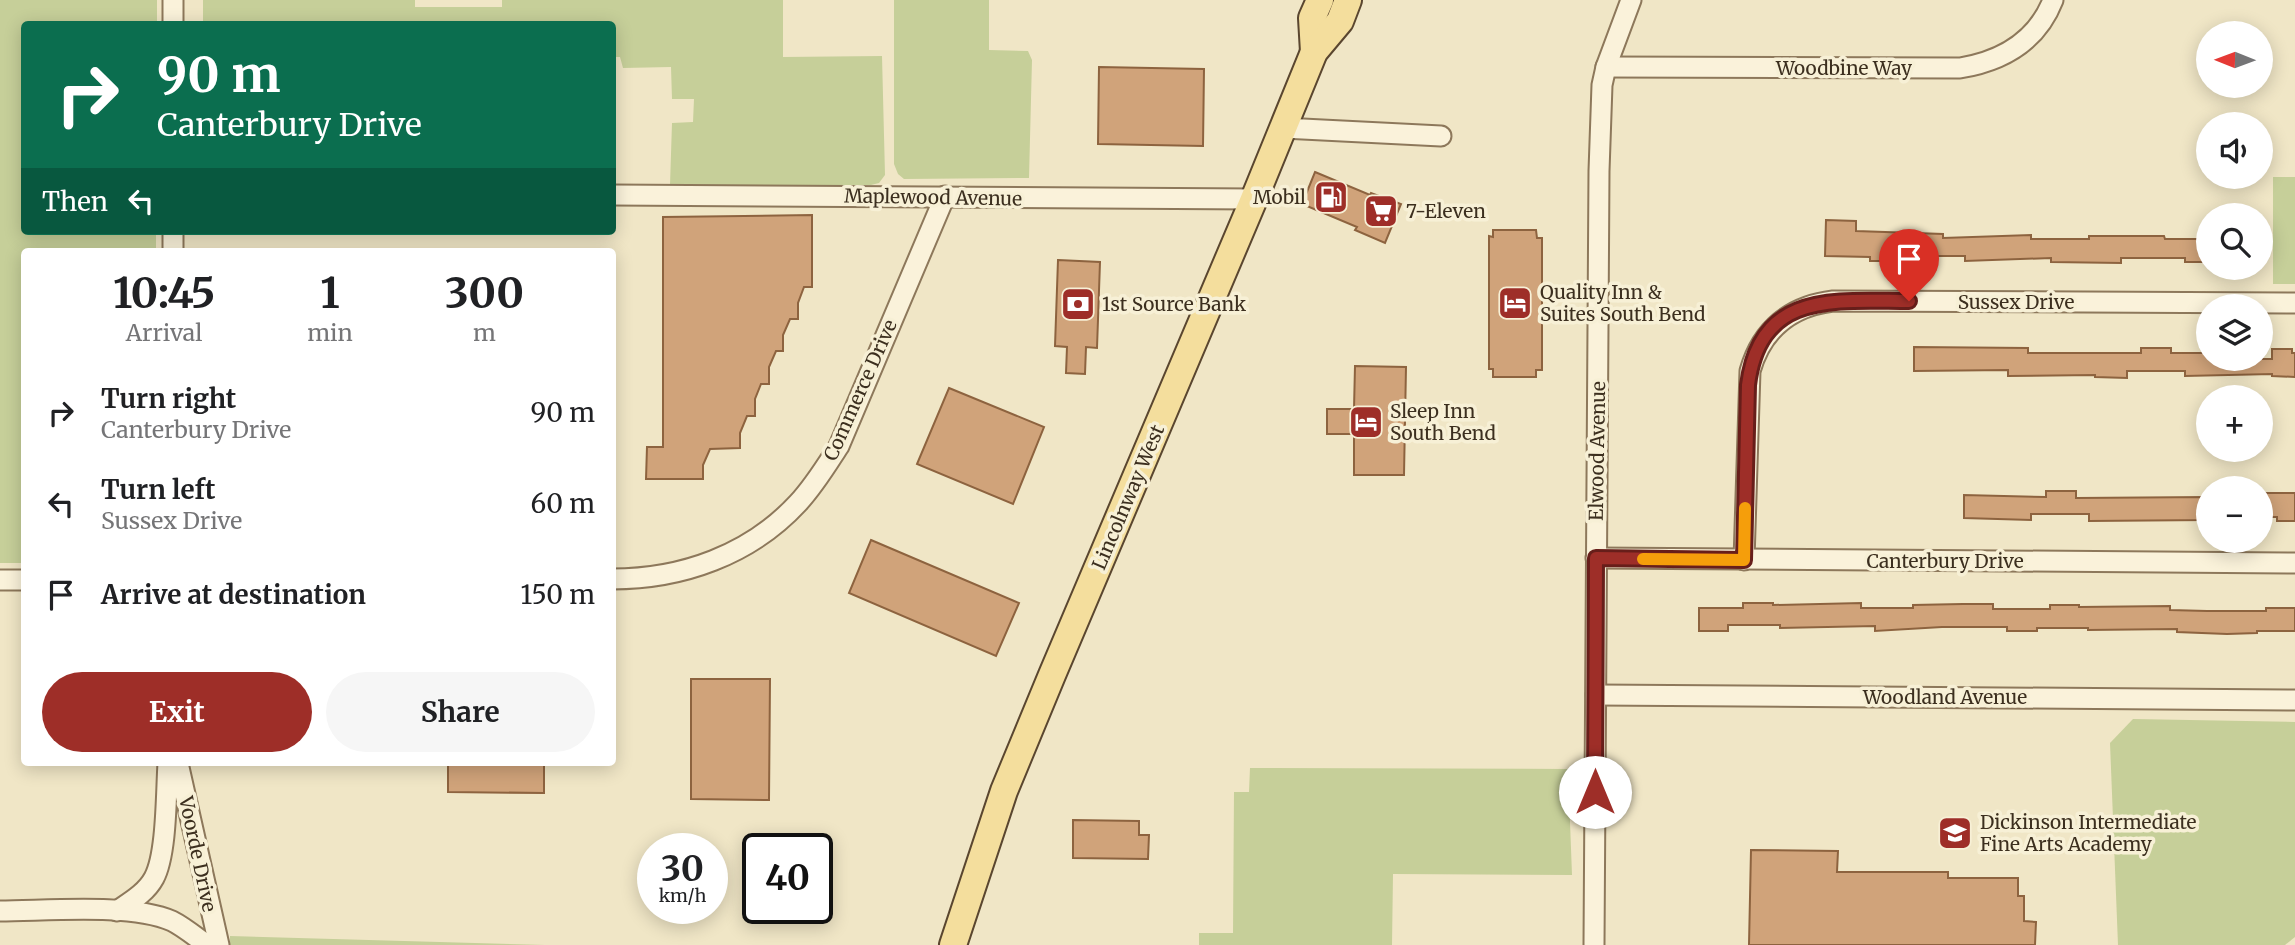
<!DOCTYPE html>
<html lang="en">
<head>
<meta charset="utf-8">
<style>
	:root { --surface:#fff; --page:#f6f6f6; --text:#202124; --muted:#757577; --accent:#9e2e28 }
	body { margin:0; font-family:Merriweather,serif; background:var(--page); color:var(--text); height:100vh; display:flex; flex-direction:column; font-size:26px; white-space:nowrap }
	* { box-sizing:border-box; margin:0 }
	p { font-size:23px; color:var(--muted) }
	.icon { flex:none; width:38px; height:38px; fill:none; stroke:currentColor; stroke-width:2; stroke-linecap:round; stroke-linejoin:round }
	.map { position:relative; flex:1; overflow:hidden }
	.side { position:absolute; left:21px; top:248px; width:595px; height:518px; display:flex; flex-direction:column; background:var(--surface); border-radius:7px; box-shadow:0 4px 18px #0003 }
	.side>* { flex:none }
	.top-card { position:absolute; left:21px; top:21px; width:595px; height:214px; border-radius:7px; box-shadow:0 4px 18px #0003; background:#0b6e4f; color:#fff; overflow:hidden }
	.needle { width:46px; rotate:271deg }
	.fabs { position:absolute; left:2196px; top:21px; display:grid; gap:14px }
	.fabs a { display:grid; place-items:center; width:77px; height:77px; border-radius:50%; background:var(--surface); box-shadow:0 4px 18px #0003; font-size:35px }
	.speed { position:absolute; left:637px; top:833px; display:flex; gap:14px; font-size:35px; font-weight:700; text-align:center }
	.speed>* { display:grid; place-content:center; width:91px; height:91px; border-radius:50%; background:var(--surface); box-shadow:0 4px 18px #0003; line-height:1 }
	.speed small { font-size:18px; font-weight:400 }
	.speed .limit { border:4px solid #111; border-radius:10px; background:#fff; color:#111 }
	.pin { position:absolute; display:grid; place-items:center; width:60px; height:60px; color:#fff; margin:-72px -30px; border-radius:50% 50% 50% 0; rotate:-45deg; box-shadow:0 0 7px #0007 }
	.pin .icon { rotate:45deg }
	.me { position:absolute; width:77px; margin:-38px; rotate:0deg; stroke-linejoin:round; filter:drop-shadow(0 0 5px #0008) }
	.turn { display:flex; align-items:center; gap:24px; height:147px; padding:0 21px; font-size:32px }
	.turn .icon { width:91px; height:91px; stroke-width:2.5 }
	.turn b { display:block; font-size:49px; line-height:60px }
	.then { display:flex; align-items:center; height:66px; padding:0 21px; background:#0003; gap:14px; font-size:26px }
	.eta { display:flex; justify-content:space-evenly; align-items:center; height:119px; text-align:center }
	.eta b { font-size:42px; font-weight:700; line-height:49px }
	.button { display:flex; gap:14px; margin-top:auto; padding:14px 21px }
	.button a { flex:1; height:80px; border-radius:42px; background:var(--accent); color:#fff; font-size:28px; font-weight:700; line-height:80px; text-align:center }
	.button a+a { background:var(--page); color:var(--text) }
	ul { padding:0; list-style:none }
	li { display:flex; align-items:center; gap:21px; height:91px; padding:0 21px }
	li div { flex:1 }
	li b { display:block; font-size:26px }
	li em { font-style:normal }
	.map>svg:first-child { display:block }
</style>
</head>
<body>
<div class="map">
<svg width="2295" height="945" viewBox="0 0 2295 945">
	<rect width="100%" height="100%" fill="#f0e6c6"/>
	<g fill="#c6cf99">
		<polygon points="0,0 157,0 157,24 24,24 24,231 156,231 156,252 24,252 24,563 0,563"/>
		<polygon points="203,0 415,0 415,7 502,7 502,0 783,0 783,57 882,56 885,175 879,183 871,185 670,185 672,123 693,122 694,99 672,99 671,67 623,68 620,57 613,57 612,24 203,24"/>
		<polygon points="894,0 989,0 989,50 1028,51 1032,60 1029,178 904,179 898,174 894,164"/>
		<rect x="2273" y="177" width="22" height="107"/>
		<polygon points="2133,719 2295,722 2295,937 2285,945 2118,945 2110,743"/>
		<polygon points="1250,768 1568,769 1572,875 1393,874 1392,945 1199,945 1199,933 1233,933 1234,792 1249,792"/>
		<polygon points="230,936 545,945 230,945"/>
	</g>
	<g fill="#d0a37a" stroke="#8d633f" stroke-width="2">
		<polygon points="1099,67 1204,69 1203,146 1098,144"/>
		<polygon points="1315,172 1370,195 1371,193 1401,204 1385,243 1355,230 1357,227 1302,204"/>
		<polygon points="812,215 812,287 804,287 798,303 798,319 790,319 783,335 783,351 776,351 769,367 769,384 761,384 755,399 755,416 747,416 740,433 740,448 710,449 703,465 703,479 646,479 647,447 663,447 663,217"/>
		<polygon points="1826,220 1856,221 1856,231 1943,234 1943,238 2031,235 2031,239 2089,239 2089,236 2164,236 2165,239 2208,239 2208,262 2185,262 2185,258 2121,258 2121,263 2051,262 2051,258 1965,261 1965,256 1899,256 1899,261 1870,261 1870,257 1825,256"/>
		<polygon points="1493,230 1536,230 1537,238 1542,238 1542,370 1536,370 1536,377 1493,377 1493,369 1489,369 1489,236 1493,237"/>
		<polygon points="1058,260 1100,262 1097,348 1086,347 1085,374 1066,373 1067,347 1055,346"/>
		<polygon points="1914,347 2028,348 2028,353 2141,353 2141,348 2171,348 2171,353 2208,353 2208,359 2272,359 2272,349 2292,349 2292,353 2295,353 2295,377 2272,376 2272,374 2185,376 2185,371 2127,371 2127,378 2095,377 2095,375 2008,376 2008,370 1914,371"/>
		<polygon points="1355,366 1406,367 1404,475 1354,475 1354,434 1327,434 1327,409 1354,409"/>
		<polygon points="949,388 1044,427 1013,504 917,464"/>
		<polygon points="2046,491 2076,491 2076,498 2208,497 2208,520 2089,521 2089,514 2031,514 2031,520 1964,518 1964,495 2046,497"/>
		<polygon points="2265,493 2295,493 2295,521 2277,521 2277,517 2265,517"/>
		<polygon points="871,540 1019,603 996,656 849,593"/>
		<polygon points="1743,603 1773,603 1773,605 1861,603 1861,608 1913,608 1913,605 1963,604 1993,604 1993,609 2050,609 2050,605 2079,605 2079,607 2170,606 2170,610 2207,611 2266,611 2266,608 2295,608 2295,631 2257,631 2257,633 2227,634 2177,632 2177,629 2088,630 2088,628 2037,628 2037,631 2007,631 2007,627 1942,627 1875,631 1875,626 1780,628 1780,625 1728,625 1728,631 1699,631 1699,608 1743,608"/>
		<polygon points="691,679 770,679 769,800 691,799"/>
		<polygon points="448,763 544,763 544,793 448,792"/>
		<polygon points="1073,820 1139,821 1139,835 1149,835 1148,859 1073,858"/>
		<polygon points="1751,850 1838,851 1837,872 1948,872 1948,878 2018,878 2018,896 2024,896 2024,921 2036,922 2035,945 1749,945"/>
	</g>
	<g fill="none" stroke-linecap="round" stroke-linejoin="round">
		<g stroke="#8d785b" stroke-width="23">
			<g id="minor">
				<polyline points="173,24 173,0"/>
				<path d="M1606,67L1960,68C2002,61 2037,41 2053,0"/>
				<polyline points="1283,128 1441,136"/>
				<polyline points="612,195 1254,199"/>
				<polyline points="173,252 173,231"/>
				<polyline points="1596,558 2295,563"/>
				<path d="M1744,560L1750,371C1762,329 1791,306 1833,301L2295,303"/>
				<path d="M612,579C682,579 750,555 798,503C814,486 826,466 839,446L945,196"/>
				<polyline points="0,580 24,580"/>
				<polyline points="1596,695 2295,700"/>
				<polyline points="178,763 219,945"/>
				<path d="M0,911C46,911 131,903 172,921C184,927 196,937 207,945"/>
				<path d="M117,911C130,902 146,893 154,878C167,854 166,793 168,763"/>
				<polyline points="1594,945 1599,171 1602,85 1606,67 1631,0"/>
			</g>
		</g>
		<g stroke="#5a462f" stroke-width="30">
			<g id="major">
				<polyline points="1314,52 1312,18 1320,0"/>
				<polyline points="953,945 1004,791 1052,675 1254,199 1314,52 1340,21 1348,0"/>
			</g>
		</g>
		<use href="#minor" stroke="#faf2da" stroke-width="19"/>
		<use href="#major" stroke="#f4de9d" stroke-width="26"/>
	</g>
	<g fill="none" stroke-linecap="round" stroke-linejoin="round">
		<g stroke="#671e1a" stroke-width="18">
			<path id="route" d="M1595,792L1596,558L1744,560L1748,385C1760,290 1836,301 1909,301"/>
		</g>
		<use href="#route" stroke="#9e2e28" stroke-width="12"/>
		<polyline stroke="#f59e0b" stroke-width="12" points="1643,559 1744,560 1745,508"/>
	</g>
	<defs>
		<g id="fuel-square" transform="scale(1.75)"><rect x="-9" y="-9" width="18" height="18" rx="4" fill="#9e2e28" stroke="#f7f0d6"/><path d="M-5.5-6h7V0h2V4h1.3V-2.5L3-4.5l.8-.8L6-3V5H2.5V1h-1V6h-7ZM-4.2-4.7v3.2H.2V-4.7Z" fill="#fff"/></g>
		<g id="supermarket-square" transform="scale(1.75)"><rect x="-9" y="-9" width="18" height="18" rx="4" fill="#9e2e28" stroke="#f7f0d6"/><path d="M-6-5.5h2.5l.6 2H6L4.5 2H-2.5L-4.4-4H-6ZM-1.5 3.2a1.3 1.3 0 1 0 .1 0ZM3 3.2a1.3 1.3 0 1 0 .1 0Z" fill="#fff"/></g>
		<g id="hotel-square" transform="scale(1.75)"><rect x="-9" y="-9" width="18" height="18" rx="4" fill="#9e2e28" stroke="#f7f0d6"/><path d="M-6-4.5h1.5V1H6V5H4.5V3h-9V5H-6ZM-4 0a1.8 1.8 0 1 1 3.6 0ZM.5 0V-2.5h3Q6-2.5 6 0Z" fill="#fff"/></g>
		<g id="bank-square" transform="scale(1.75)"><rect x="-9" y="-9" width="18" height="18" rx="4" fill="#9e2e28" stroke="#f7f0d6"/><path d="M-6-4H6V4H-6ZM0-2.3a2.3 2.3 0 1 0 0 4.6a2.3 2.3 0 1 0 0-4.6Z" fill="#fff"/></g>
		<g id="school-square" transform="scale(1.75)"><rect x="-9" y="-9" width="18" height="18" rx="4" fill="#9e2e28" stroke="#f7f0d6"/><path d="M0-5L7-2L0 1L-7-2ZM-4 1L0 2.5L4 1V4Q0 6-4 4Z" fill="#fff"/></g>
	</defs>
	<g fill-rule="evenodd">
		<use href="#fuel-square" x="1331" y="197"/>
		<use href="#supermarket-square" x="1381" y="211"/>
		<use href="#hotel-square" x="1515" y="303"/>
		<use href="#bank-square" x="1078" y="304"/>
		<use href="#hotel-square" x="1366" y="422"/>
		<use href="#school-square" x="1955" y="833"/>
	</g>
	<g text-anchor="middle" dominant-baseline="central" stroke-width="7" stroke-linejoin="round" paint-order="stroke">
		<g font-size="19" fill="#3c2f1f" stroke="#f7f0d6">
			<text x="1844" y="68">Woodbine Way</text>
			<text transform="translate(933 197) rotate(1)">Maplewood Avenue</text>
			<text x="2016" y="302">Sussex Drive</text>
			<text transform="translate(860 390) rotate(-66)">Commerce Drive</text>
			<text transform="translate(1597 451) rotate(-89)">Elwood Avenue</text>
			<text transform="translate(1128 497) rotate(-67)">Lincolnway West</text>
			<text x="1945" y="561">Canterbury Drive</text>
			<text x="1945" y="697">Woodland Avenue</text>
			<text transform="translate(198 854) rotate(78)">Voorde Drive</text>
		</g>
		<g font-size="19" fill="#3c2f1f" stroke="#f7f0d6" text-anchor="start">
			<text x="1306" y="197" text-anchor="end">Mobil</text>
			<text x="1406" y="211">7-Eleven</text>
			<text x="1540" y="292">Quality Inn &amp;<tspan x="1540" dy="22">Suites South Bend</tspan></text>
			<text x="1102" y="304">1st Source Bank</text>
			<text x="1390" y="411">Sleep Inn<tspan x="1390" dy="22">South Bend</tspan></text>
			<text x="1980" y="822">Dickinson Intermediate<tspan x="1980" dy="22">Fine Arts Academy</tspan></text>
		</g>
	</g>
</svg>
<div class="fabs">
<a><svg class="needle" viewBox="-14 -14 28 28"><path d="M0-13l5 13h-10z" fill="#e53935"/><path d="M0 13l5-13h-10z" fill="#757577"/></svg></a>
<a><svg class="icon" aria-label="sound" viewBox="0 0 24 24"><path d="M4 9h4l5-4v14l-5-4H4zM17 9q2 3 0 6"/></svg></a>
<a><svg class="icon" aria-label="search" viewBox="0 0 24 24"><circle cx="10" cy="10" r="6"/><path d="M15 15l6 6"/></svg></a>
<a><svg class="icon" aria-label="layers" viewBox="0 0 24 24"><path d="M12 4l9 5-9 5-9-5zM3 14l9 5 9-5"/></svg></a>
<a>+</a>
<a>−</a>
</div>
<div class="speed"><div>30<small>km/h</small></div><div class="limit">40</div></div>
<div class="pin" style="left:1909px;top:301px;background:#d93025"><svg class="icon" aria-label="arrive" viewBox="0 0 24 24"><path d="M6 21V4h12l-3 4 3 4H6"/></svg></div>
<svg class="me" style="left:1595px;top:792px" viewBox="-20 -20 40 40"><circle r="19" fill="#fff"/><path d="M0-13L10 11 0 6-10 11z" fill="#9e2e28"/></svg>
<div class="top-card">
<div class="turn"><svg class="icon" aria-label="right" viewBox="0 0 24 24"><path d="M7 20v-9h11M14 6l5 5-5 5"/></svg><div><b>90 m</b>Canterbury Drive</div></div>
<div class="then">Then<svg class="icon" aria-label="left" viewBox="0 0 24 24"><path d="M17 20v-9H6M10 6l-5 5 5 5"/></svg></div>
</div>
<section class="side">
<div class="eta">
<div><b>10:45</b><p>Arrival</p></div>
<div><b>1</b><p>min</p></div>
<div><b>300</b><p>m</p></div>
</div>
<ul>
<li><svg class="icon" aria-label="right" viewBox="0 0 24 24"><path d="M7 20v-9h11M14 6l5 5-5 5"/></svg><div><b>Turn right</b><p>Canterbury Drive</p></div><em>90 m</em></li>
<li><svg class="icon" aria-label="left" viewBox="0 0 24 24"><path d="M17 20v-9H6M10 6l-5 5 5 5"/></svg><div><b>Turn left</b><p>Sussex Drive</p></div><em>60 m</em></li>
<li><svg class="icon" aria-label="arrive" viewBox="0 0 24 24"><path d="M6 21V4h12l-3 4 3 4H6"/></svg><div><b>Arrive at destination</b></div><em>150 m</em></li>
</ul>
<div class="button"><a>Exit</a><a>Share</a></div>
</section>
</div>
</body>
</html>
